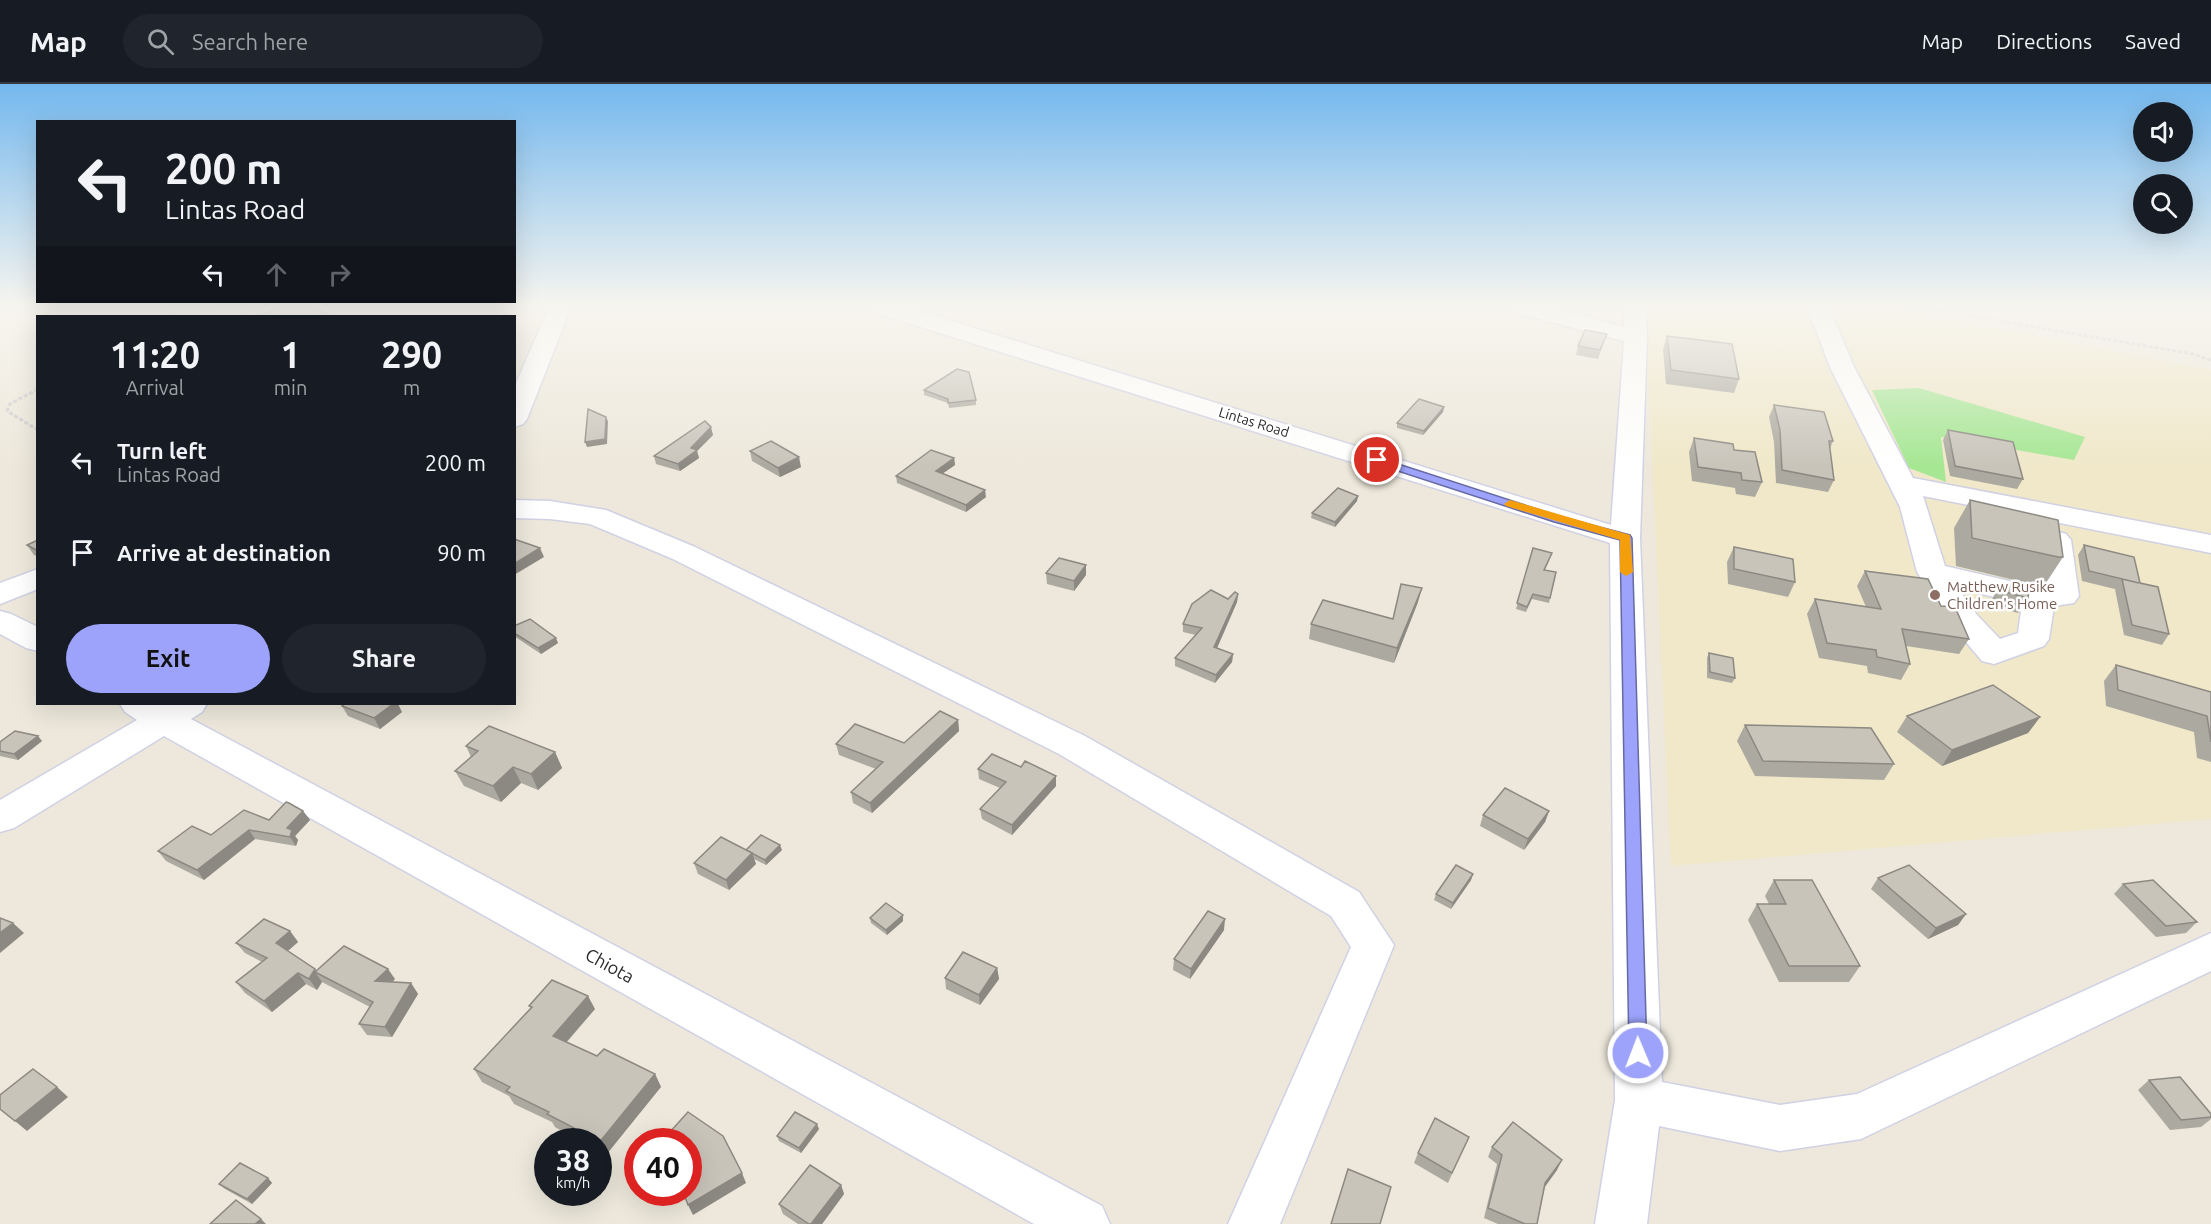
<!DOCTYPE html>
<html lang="en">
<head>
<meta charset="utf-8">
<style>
	:root { --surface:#171b24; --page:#20242c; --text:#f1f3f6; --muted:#9ea1a6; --line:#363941; --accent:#9da3fa }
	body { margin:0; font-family:Ubuntu,sans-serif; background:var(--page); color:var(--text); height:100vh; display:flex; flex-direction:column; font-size:22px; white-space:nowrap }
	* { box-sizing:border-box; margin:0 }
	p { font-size:20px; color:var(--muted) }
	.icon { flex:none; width:33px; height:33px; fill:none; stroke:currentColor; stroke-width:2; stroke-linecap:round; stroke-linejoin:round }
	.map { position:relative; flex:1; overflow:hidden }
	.side { position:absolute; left:36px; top:231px; width:480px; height:390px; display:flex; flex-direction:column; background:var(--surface); border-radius:0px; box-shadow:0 6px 24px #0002 }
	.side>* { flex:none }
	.banner { position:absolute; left:36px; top:36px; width:480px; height:183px; border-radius:0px; box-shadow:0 6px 24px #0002; background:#171b24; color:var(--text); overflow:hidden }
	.tools { position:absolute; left:2133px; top:18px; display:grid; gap:12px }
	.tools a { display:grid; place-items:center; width:60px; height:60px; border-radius:50%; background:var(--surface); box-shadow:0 6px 24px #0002; font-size:30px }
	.speed { position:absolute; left:534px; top:1044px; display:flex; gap:12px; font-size:30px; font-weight:700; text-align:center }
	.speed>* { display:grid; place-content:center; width:78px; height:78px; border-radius:50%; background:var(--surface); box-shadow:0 6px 24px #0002; line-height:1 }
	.speed small { font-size:15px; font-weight:400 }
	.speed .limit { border:9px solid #d22; background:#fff; color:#111 }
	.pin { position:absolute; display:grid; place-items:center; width:51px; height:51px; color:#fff; margin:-26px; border:3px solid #fff; border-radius:50%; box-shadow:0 2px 6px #0007 }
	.me { position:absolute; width:66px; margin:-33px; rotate:359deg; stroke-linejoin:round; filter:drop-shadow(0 0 4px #0008) }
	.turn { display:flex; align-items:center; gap:21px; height:126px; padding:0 30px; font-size:27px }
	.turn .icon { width:78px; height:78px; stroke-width:2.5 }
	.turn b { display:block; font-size:42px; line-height:51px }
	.lanes { display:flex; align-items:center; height:57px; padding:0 30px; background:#0003; justify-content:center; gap:30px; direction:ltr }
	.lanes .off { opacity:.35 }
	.eta { display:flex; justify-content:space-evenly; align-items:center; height:102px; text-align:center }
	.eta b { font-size:36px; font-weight:700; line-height:42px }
	.cta { display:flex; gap:12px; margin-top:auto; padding:12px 30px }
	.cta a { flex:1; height:69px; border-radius:36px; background:var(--accent); color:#111; font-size:24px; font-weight:700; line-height:69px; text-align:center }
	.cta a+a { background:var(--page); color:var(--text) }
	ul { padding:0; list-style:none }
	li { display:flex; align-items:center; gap:18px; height:90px; padding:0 30px }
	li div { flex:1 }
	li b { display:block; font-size:22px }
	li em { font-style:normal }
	header { display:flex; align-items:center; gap:36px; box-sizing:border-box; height:84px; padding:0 30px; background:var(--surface); border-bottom:2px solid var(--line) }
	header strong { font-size:28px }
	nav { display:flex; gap:33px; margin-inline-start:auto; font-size:21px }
	.search { width:420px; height:54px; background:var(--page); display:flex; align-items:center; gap:15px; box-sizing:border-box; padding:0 21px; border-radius:33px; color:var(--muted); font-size:22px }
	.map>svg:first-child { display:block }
</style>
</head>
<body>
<header>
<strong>Map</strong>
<div class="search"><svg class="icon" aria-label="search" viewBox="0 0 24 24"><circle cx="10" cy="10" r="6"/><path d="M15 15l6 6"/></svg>Search here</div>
<nav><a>Map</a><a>Directions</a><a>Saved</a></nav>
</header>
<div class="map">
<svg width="2211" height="1140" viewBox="0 0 2211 1140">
	<rect width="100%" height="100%" fill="#ede8db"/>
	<polygon fill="#f0e8c9" points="1645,223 1887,223 2211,286 2211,735 1671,782"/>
	<polygon fill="#a5e793" points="1919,304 2085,353 2074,376 1941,353 1946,398 1909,384 1872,306"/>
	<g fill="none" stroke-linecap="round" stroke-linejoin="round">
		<g stroke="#d0d1e4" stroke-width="3">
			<g id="minor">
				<path d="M165,223C179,223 199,219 208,231C218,219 239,223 253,223C243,237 175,237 165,223Z"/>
				<polygon points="549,223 571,223 527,335 523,340 514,343 514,304"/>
				<polygon points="870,223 906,223 1611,441 1624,257 1512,228 1509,223 1548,223 1624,243 1624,223 1646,223 1647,253 1640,454 1662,998 1780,1021 1857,1010 2211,849 2211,887 1861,1055 1780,1067 1659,1042 1647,1140 1595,1140 1615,1016 1610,459 873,228"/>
				<path d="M1807,223H1829L1854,283L1913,394L2211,451V469L1923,412L1945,482L2039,504H2047L2041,456L2046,450L2056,447L2066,450L2071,456L2079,512L2074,519L2054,522L2049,555L2044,562L1994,580L1982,577L1955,545L1917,488L1900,423L1830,283ZM1958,504L2022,520L2018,549L2000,555L1977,531Z"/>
				<polygon points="514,416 550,417 606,426 695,463 1085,652 1359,808 1394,861 1280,1140 1228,1140 1351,863 1331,832 1059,670 673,475 590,440 550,435 514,434"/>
				<polygon points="38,485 38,505 0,520 0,499"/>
				<polygon points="0,527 11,530 38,543 38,567 26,564 0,550"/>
				<polygon points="120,620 207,620 202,628 191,635 1102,1122 1110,1140 1034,1140 164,652 14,744 0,748 0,716 137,636 125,628"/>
			</g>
		</g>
		<g stroke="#ccc" stroke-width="3" stroke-dasharray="4 2" stroke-linecap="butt">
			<polyline points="1918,223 2193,270 2211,276"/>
			<polyline points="38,305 10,320 7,327 38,346"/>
		</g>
		<use href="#minor" fill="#fff" fill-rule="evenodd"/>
	</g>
	<g fill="#aca9a0">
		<polygon points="1607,250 1598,275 1576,271 1578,262"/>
		<polygon points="1667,252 1739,295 1734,309 1666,300 1663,265"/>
		<polygon points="924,306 976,316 976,321 949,324 948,319 924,311"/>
		<polygon points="1774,321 1833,357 1830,365 1834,396 1828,408 1776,399 1774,358 1769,333"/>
		<polygon points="1444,323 1443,328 1423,351 1397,344 1397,339"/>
		<polygon points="1948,346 2023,395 2017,405 1950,392 1943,356"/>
		<polygon points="713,351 697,367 699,374 680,387 656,380 654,372"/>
		<polygon points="1694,354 1762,398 1755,413 1736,410 1735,404 1692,397 1689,368"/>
		<polygon points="750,367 801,383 780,393 752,377"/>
		<polygon points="954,374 955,381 942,390 986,413 966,428 897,399 896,392"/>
		<polygon points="1358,412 1357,417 1335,443 1311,434 1312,429"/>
		<polygon points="1970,416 2063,473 2044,502 2039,502 1956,482 1954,444"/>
		<polygon points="38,456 38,473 34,471 27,461"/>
		<polygon points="2084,461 2140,499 2169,550 2162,561 2124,551 2115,505 2082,497 2078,471"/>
		<polygon points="1734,463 1795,498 1788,513 1728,500 1727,478"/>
		<polygon points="1533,464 1550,474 1545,486 1550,514 1549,519 1532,515 1526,528 1516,525"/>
		<polygon points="1865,487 1941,522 1969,555 1959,570 1906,562 1910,580 1901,596 1868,589 1867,582 1819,574 1807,530 1815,515 1866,523 1857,502"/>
		<polygon points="1046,489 1086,491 1074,507 1047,500"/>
		<polygon points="2001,499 2028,514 2018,529 1992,522 1992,515"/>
		<polygon points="1238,510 1237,518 1217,564 1233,570 1232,578 1215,599 1175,582 1175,574 1196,551 1183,548 1183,540"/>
		<polygon points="1418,518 1394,579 1309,555 1311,540 1393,535"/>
		<polygon points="514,542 558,559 541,570 514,552"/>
		<polygon points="1709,569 1735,594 1732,599 1707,594 1707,574"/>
		<polygon points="2116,581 2211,608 2211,678 2197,674 2194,648 2106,622 2104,597"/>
		<polygon points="342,622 402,628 380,645 348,632"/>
		<polygon points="1907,632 2040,633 2028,649 1942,682 1897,648"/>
		<polygon points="958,636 959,647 872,729 853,719 851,708 876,685 839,671 836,660 904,659"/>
		<polygon points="1745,641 1894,680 1884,696 1755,692 1737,657"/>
		<polygon points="42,657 18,676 0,672 0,658"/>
		<polygon points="466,662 555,668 562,684 538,706 521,699 501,718 464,702 455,687 471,673"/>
		<polygon points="978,685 1056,702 1012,751 982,735 980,725 1000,704 979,695"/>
		<polygon points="303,727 310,736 295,752 298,756 296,762 255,755 204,796 166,777 158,767"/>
		<polygon points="1549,727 1545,738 1524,766 1480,742 1483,731"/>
		<polygon points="746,766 782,766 766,781 754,775 756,780 729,806 698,790 694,779"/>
		<polygon points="1473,790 1471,796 1451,825 1434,816 1436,810"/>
		<polygon points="1878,794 1966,830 1958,841 1928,855 1871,805"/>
		<polygon points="1774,796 1860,882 1849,898 1779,898 1748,836 1757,820 1769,820 1765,812"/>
		<polygon points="2123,800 2197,838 2186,849 2156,853 2114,810"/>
		<polygon points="870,834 903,837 887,851 871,839"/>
		<polygon points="1224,846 1190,895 1173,886 1174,875"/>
		<polygon points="290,847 298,858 288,867 315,885 317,887 395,895 392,898 411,899 418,910 392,953 367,951 359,940 370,923 322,898 317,906 306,900 272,928 245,909 236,898 262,878 245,869 236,859"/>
		<polygon points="997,884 999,895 980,921 946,905 945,894"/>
		<polygon points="529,922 595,925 567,958 597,972 655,990 661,1003 569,1051 555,1043 552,1038 514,1020 509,1012 482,998 474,985 531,924"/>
		<polygon points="2149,996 2211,1030 2211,1035 2201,1043 2170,1046 2138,1006"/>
		<polygon points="819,1045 801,1069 779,1057 777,1052"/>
		<polygon points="1464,1063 1448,1099 1414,1079 1418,1069"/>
		<polygon points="1492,1063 1557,1086 1545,1103 1537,1140 1498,1140 1484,1134 1497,1080 1488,1073"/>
		<polygon points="548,1076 548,1093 542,1084"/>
		<polygon points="268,1094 272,1099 252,1120 225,1105 219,1100"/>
		<polygon points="841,1101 844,1110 822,1140 798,1140 783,1130 779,1120"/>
	</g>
	<g fill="#8c8982">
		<polygon points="1444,323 1443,328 1423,351 1424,347"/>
		<polygon points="606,333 608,337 607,360 587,363 585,358"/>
		<polygon points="711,343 713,351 697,367 699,374 680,387 678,380 691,364"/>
		<polygon points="799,373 801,383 780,393 778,384"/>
		<polygon points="954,374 955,381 936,394 936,387"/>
		<polygon points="985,406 986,413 966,428 966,421"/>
		<polygon points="1358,412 1357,417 1335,443 1335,438"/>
		<polygon points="540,464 544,473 514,491 514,480"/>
		<polygon points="1086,481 1086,491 1074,507 1074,497"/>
		<polygon points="1422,504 1418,518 1394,579 1397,564"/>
		<polygon points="1238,510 1237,518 1214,571 1214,563"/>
		<polygon points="556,554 558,559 541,570 538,564"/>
		<polygon points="1233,570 1232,578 1215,599 1216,591"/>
		<polygon points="393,620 398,620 402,628 380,645 374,634"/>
		<polygon points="2040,633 2028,649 1942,682 1952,666"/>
		<polygon points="958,636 959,647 872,729 870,719"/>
		<polygon points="38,652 42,657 18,676 14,670"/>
		<polygon points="555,668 562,684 538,706 531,690"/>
		<polygon points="513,683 521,699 501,718 493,702"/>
		<polygon points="1056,692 1056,702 1012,751 1012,741"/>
		<polygon points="303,727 310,736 295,752 298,756 296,762 290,753 287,744"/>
		<polygon points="1549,727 1545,738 1524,766 1528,755"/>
		<polygon points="249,746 255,755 204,796 197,786"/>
		<polygon points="780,761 782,766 766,781 765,776"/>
		<polygon points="752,769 756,780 729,806 726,796"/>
		<polygon points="1473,790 1471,796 1451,825 1453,819"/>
		<polygon points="1966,830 1958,841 1928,855 1936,844"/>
		<polygon points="903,831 903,837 887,851 886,846"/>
		<polygon points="1225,835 1224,846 1190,895 1191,885"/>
		<polygon points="13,839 24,849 0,869 0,849"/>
		<polygon points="290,847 298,858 284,870 276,859"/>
		<polygon points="997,884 999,895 980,921 979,911"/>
		<polygon points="315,885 320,891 315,888 322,898 317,906 309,895"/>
		<polygon points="388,885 395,895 383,907 375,897"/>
		<polygon points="298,889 306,900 272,928 264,917"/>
		<polygon points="411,899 418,910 392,953 385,943"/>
		<polygon points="588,912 595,925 560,965 553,952"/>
		<polygon points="655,990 661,1003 598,1081 598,1060"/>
		<polygon points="57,1003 68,1013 27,1047 15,1037"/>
		<polygon points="817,1040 819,1045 801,1069 799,1064"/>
		<polygon points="1562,1076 1557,1086 1540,1109 1545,1099"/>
		<polygon points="742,1089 746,1099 693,1131 688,1121"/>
		<polygon points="268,1094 272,1099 252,1120 247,1115"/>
		<polygon points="841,1101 844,1110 822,1140 811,1140"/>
		<polygon points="261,1135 266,1140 255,1140"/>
	</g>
	<g fill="#c8c4ba" stroke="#8c8982" stroke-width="1.5">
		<polygon points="280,223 312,223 330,231 326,232 259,232"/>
		<polygon points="1585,246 1607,250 1600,266 1578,262"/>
		<polygon points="1667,252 1732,260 1739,295 1671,286"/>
		<polygon points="957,285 969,288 976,316 948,319 948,315 924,306"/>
		<polygon points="1419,315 1444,323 1424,347 1397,339"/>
		<polygon points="1774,321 1824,328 1833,357 1829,357 1834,396 1782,386 1780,346"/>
		<polygon points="588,325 606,333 605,355 585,358"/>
		<polygon points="705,337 711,343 691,364 697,366 678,380 654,372"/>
		<polygon points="1948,346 2013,358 2023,395 1955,382"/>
		<polygon points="1694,354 1733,360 1734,366 1755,368 1762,398 1742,396 1741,389 1698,383"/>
		<polygon points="771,357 799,373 778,384 750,367"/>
		<polygon points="931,366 954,374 936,387 985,406 966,421 896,392"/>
		<polygon points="1338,404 1358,412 1335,438 1312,429"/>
		<polygon points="1970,416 2058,436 2063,473 2058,473 1972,454"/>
		<polygon points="514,455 540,464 514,480"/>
		<polygon points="38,456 38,467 27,461"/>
		<polygon points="2084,461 2134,473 2140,499 2158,503 2169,550 2132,541 2122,495 2139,499 2089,487"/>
		<polygon points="1734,463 1793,475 1795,498 1734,485"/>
		<polygon points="1533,464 1552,469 1544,486 1556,488 1550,514 1533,510 1527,523 1517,519"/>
		<polygon points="1059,474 1086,481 1074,497 1046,489"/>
		<polygon points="1865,487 1928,495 1941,522 1955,523 1969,555 1902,545 1910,580 1877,573 1876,566 1827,559 1815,515 1881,525"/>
		<polygon points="2001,499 2029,506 2028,514 2001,507"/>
		<polygon points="1401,500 1422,504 1397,564 1311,540 1323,516 1393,535"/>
		<polygon points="1211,506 1228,515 1235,508 1238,510 1214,563 1233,570 1216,591 1175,574 1202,544 1183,540 1192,520"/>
		<polygon points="530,535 556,554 538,564 514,549 514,542"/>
		<polygon points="1709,569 1733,574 1735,594 1710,588"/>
		<polygon points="2116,581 2211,608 2211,658 2207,632 2118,606"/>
		<polygon points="1993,601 2040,633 1952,666 1907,632"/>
		<polygon points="345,620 393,620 374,634 342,622"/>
		<polygon points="940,627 958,636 870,719 851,708 883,678 836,660 855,640 904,659"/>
		<polygon points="1745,641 1871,644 1894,680 1763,677"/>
		<polygon points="489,642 555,668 531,690 513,683 493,702 455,687 478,667 466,662"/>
		<polygon points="15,647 38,652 14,670 0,667 0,658"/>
		<polygon points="992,670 1021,683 1025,677 1056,692 1012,741 980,725 1006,698 978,685"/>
		<polygon points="1505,704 1549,727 1528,755 1483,731"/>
		<polygon points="286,718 289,719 303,727 287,744 292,746 290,753 249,746 197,786 158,767 192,742 211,751 244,726 269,736"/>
		<polygon points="761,751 780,761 765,776 746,766"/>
		<polygon points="721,753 752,769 726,796 694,779"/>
		<polygon points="1456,781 1473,790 1453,819 1436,810"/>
		<polygon points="1909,781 1966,830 1936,844 1878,794"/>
		<polygon points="1774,796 1812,796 1860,882 1789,882 1757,820 1786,820"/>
		<polygon points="2153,796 2197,838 2166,842 2123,800"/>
		<polygon points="886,819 903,831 886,846 870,834"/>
		<polygon points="1208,827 1225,835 1191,885 1174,875"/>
		<polygon points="0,834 13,839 0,849"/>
		<polygon points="264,835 290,847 276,859 315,885 309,895 298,889 264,917 236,898 267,874 236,859"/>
		<polygon points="344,862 388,885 375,897 411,899 385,943 359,940 373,918 315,888"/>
		<polygon points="963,868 997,884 979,911 945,894"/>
		<polygon points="552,896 588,912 553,952 597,972 604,965 655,990 598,1060 598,1058 563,1058 574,1044 547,1030 549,1028 506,1007 510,1003 474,985 532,923 529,922"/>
		<polygon points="33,985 57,1003 15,1037 0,1025 0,1011"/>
		<polygon points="2180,993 2211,1030 2211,1033 2181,1036 2149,996"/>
		<polygon points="688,1028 723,1052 742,1089 688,1121 683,1108 688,1108 688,1058 661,1058"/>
		<polygon points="795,1028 817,1040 799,1064 777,1052"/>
		<polygon points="1435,1034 1469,1053 1452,1089 1418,1069"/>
		<polygon points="1513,1038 1562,1076 1545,1099 1537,1140 1525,1140 1488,1124 1502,1071 1492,1063"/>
		<polygon points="548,1076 548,1087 542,1084"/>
		<polygon points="240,1079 268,1094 247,1115 219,1100"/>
		<polygon points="810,1081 841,1101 811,1140 809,1140 779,1120"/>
		<polygon points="1348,1085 1391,1103 1380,1140 1331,1140"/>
		<polygon points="236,1116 261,1135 255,1140 210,1140"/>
	</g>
	<linearGradient id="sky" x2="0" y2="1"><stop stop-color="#74b8ee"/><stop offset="0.58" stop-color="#f7f5ef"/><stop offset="1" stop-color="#f7f5ef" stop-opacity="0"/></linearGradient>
	<rect width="2211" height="383" fill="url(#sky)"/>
	<polygon fill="#9da3fa" stroke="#666aa2" stroke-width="1.5" points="1377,373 1562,433 1630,451 1632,454 1647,969 1645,975 1638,978 1631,975 1629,969 1620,456 1554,438 1373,379 1373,374"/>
	<polygon fill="#f59e0b" points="1510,416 1630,451 1633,488 1626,492 1620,488 1620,456 1506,422 1504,420"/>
	<circle fill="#8d6e63" stroke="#fff" stroke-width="2" cx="1935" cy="511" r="6"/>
	<g text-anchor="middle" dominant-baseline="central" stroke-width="5" stroke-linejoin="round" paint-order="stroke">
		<g font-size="14" fill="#2a2a2a" stroke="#fff">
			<text transform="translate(1254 338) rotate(17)">Lintas Road</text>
		</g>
		<g font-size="15" fill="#785e54" stroke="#fff" text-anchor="start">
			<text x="1947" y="502">Matthew Rusike<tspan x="1947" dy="17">Children's Home</tspan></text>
		</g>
		<g font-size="18" fill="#2a2a2a" stroke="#fff">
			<text transform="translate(610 881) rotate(29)">Chiota</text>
		</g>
	</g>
</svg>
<div class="tools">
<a><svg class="icon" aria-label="sound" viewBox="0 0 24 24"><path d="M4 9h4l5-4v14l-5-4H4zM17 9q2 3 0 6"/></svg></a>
<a><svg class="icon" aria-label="search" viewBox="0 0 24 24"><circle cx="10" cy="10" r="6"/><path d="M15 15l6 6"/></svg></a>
</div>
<div class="speed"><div>38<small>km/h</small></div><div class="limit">40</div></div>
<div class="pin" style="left:1377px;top:376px;background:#d93025"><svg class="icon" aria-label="arrive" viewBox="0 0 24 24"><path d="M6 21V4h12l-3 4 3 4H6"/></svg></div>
<svg class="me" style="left:1638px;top:969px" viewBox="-20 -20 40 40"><circle r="17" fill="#9da3fa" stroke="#fff" stroke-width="3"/><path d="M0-11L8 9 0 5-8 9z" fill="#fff"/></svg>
<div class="banner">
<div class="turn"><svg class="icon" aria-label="left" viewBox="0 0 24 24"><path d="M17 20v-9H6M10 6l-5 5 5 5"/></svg><div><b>200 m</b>Lintas Road</div></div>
<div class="lanes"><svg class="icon" aria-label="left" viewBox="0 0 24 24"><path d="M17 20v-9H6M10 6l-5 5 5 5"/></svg><svg class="icon off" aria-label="ahead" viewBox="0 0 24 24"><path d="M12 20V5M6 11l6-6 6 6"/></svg><svg class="icon off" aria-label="right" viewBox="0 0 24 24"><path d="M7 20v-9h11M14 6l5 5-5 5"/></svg></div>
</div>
<section class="side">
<div class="eta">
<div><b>11:20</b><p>Arrival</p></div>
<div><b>1</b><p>min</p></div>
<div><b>290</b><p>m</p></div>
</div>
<ul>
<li><svg class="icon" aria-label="left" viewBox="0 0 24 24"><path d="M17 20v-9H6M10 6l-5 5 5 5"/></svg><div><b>Turn left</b><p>Lintas Road</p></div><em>200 m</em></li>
<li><svg class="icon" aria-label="arrive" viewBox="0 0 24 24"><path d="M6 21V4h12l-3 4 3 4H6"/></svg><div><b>Arrive at destination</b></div><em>90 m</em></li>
</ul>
<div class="cta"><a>Exit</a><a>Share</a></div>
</section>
</div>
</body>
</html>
